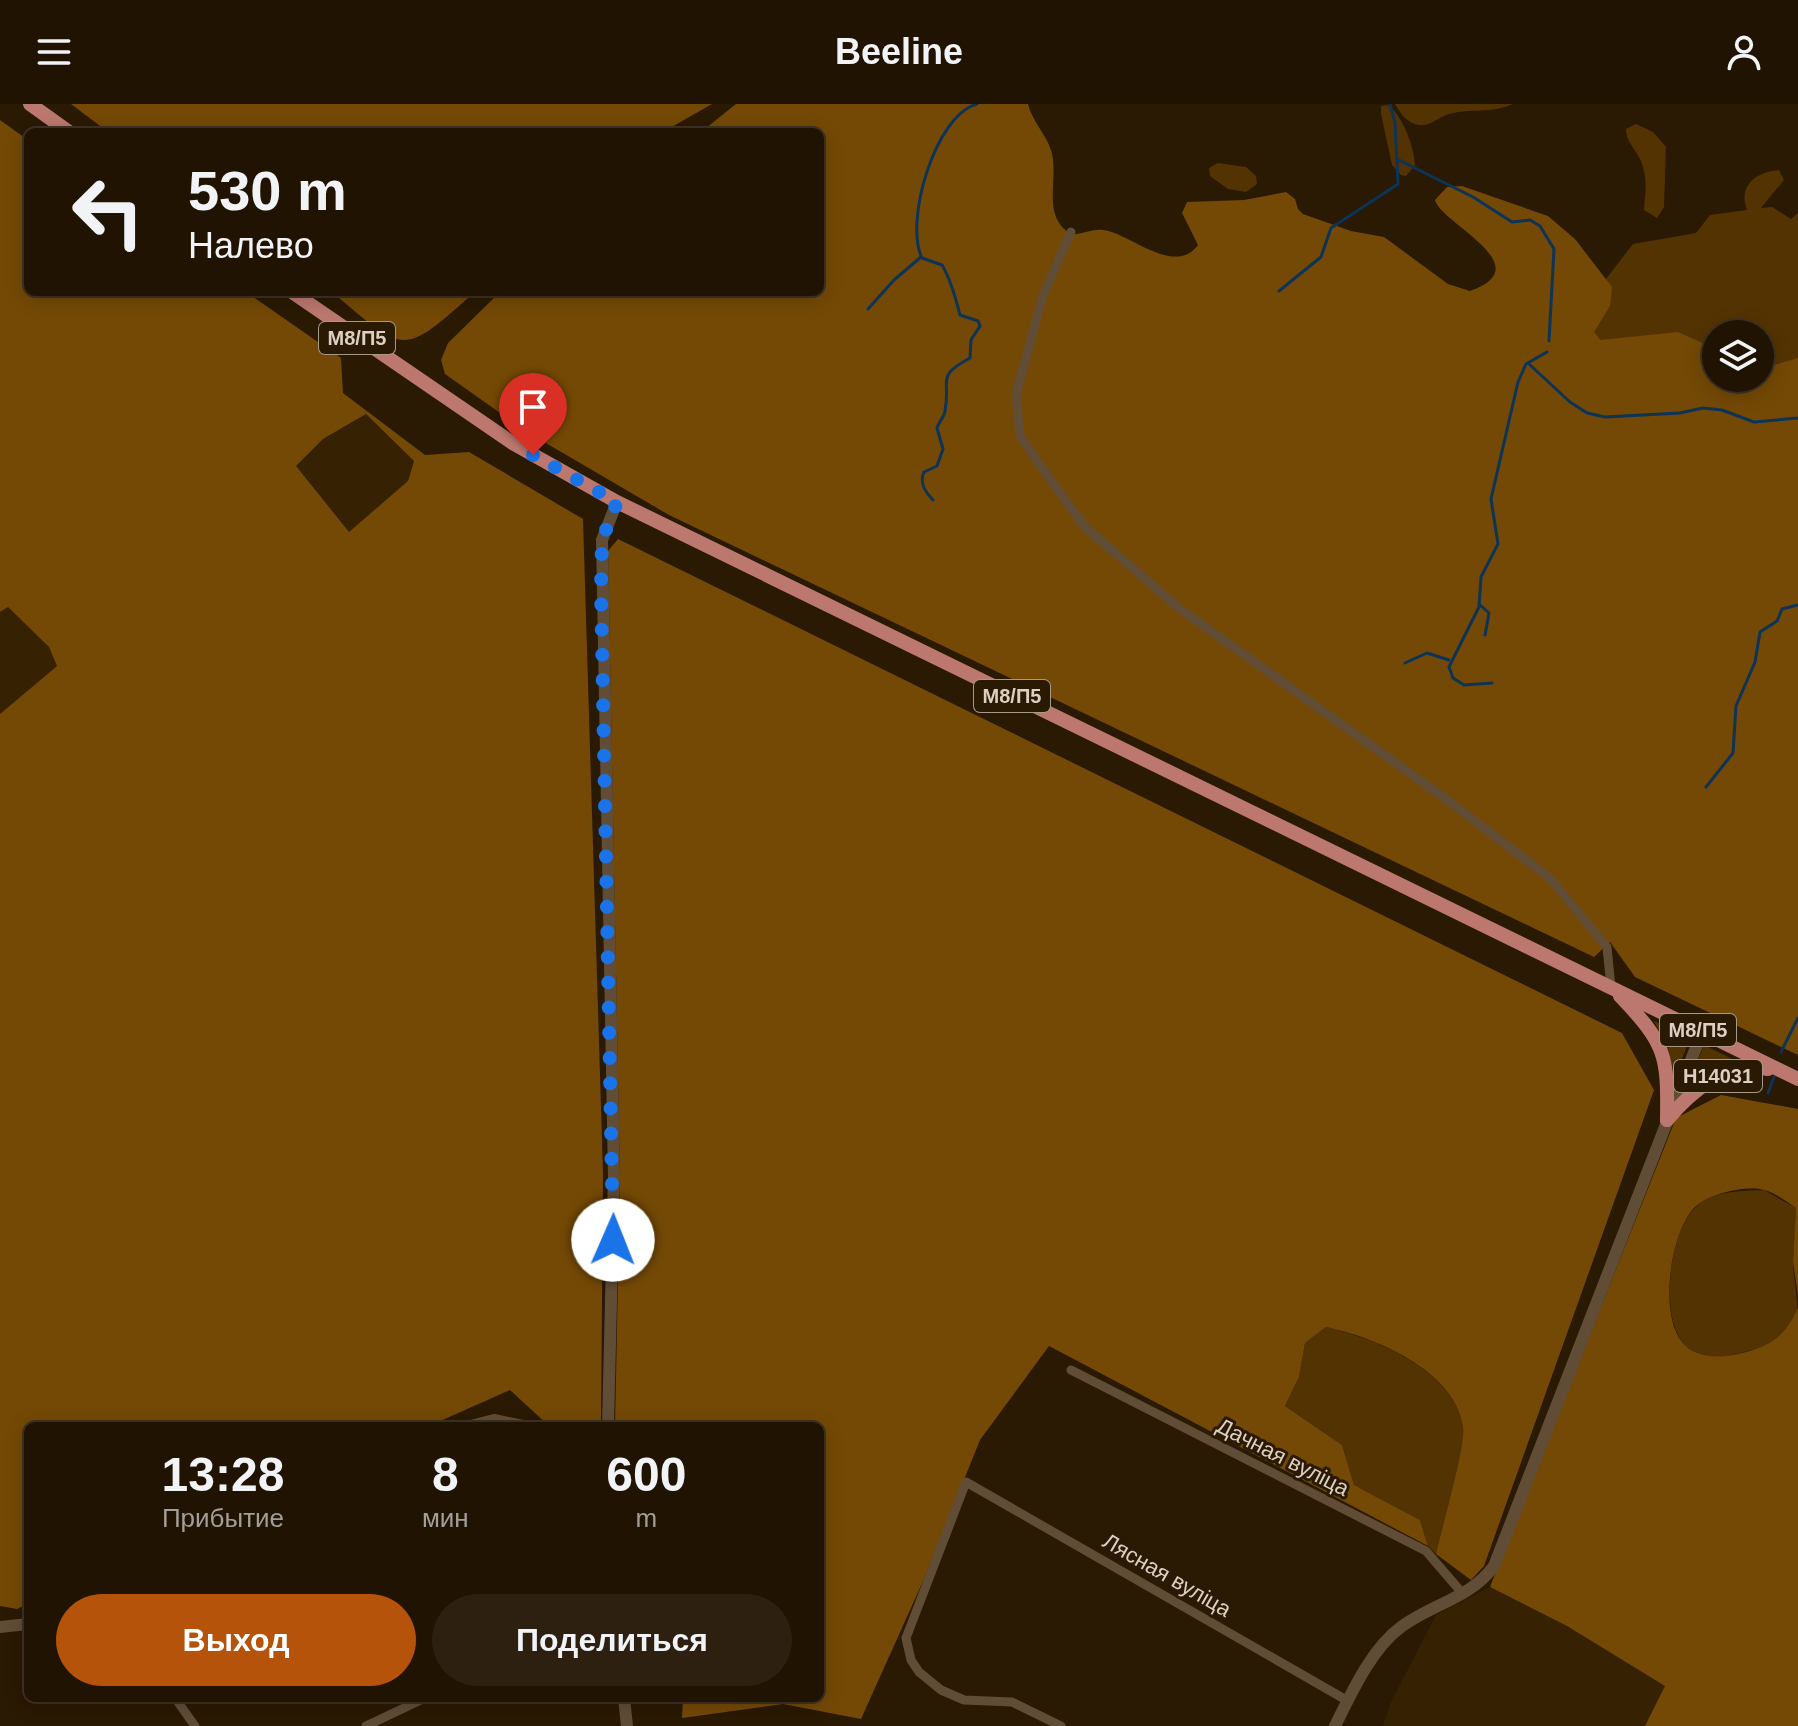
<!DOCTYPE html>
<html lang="ru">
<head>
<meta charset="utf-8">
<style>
	:root { --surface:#201302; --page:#2d2011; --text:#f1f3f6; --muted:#a29e99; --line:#3d3224; --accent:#b45309 }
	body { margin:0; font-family:Arial,sans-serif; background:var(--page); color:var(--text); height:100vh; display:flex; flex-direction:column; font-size:30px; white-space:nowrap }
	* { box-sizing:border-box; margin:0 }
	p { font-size:26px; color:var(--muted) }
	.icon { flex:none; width:44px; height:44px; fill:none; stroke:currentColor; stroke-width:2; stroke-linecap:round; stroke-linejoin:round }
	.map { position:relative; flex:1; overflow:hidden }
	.panel { position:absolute; left:24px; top:1318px; width:800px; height:280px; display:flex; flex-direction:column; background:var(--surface); border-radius:12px; box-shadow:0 4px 20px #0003,0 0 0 2px var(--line) }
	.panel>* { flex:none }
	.guide { position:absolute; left:24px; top:24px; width:800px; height:168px; border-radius:12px; box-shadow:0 4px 20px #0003,0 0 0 2px var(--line); background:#201302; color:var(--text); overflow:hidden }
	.tools { position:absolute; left:1702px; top:216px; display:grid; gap:16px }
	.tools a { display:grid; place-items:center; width:72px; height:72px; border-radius:50%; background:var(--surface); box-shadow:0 4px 20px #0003,0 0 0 2px var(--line); font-size:40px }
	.pin { position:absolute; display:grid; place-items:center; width:68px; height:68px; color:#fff; margin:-82px -34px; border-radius:50% 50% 50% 0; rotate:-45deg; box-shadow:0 0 8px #0007 }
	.pin .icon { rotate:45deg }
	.me { position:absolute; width:88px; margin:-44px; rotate:1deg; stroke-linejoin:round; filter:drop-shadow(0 0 6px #0008) }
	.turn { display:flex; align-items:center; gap:28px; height:168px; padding:0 32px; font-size:36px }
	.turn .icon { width:104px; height:104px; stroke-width:2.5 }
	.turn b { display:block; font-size:56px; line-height:68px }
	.eta { display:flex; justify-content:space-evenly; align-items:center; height:136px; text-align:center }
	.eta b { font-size:48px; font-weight:800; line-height:56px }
	.primary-button { display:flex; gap:16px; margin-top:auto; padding:16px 32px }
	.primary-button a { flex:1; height:92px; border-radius:48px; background:var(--accent); color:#fff; font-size:32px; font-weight:800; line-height:92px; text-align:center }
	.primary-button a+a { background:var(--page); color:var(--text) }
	header { display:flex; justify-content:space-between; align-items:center; height:104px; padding:0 32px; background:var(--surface); font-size:36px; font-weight:800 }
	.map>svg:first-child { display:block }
</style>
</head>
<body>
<header><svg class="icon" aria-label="menu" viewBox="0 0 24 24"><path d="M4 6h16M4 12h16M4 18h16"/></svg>Beeline<svg class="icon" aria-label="person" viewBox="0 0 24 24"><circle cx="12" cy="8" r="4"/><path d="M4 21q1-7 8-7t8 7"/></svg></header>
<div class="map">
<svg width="1798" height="1622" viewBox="0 0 1798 1622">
	<rect width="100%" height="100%" fill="#2a1903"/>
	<g fill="#372103">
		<polygon points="366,310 414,357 408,377 349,429 296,362 323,335"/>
		<polygon points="7,502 49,543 57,562 0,610 0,508"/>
		<polygon points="1490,1483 1567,1522 1666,1582 1645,1622 1383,1622 1390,1600 1436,1511"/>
	</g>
	<g fill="#543302" fill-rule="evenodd">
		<path d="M1395,0H1513C1491,10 1471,4 1449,10C1438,13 1430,23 1419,21C1407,19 1400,9 1395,0Z"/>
		<path d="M1388,1C1403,12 1414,43 1415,61L1406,72L1401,71L1392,61L1381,10V2Z"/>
		<path d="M1636,20L1653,28L1666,43L1664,103L1657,114L1644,106C1645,90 1648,77 1642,60C1638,47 1626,39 1626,25Z"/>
		<polygon points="1218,59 1246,63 1256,72 1257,80 1246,88 1228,85 1210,72 1209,64"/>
		<path d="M1779,66L1784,76L1761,104L1772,103L1791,115L1798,109V379L1722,400L1574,216L1633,140L1696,129L1710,111L1747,106C1738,82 1755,68 1779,66ZM1716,230H1760V274H1716Z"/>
		<polygon points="1654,917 1690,934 1675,973 1668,944"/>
		<polygon points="1704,941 1740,959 1717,966 1687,985"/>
		<path d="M1764,1086L1796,1104C1796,1122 1794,1140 1793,1158C1793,1174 1798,1191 1797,1207C1790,1229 1771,1242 1748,1247C1733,1251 1716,1256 1700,1251C1654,1237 1667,1131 1695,1104C1712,1086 1742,1087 1764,1086Z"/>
		<path d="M1326,1223C1374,1234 1455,1266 1463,1323C1466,1340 1441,1427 1436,1450L1428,1442L1420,1416L1354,1381L1342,1341L1285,1302L1299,1273L1305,1239Z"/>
	</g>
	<g fill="#744905" fill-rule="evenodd">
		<polygon points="71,0 712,0 663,28 108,28"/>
		<path d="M736,0H1028C1032,17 1046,30 1051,46C1060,75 1040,111 1071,130C1082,131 1092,124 1103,126C1130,129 1174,173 1198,141L1182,109L1187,98L1244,96L1286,88L1295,95L1298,105L1303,110L1351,127L1384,133L1448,180L1470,187C1542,162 1440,119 1435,96L1447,83L1462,82L1548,112L1575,135L1612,183L1610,202L1594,228L1600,236L1678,228L1716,245V274H1760V265L1798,254V951L1635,873L1610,838L1594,853L669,411L527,328L445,270L441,256L448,239L500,188H820V28H701Z"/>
		<path d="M0,16L28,36V188H246L341,254L343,289L425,351L469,348L583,415L603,1069L601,1322H549L510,1286L429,1322H28V1500L17,1505L0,1502V610L57,562L49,543L8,503L0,508ZM366,310L414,357L408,377L349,428L296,362L323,335Z"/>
		<path d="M332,188H475C401,253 407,251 332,188Z"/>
		<path d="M618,435L1622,929L1654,986L1484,1462L1471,1476L1436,1450C1441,1427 1466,1340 1463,1323C1455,1266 1374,1233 1326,1223L1305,1239L1299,1273L1285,1302L1342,1341L1354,1381L1420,1416L1428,1442L1049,1242L980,1336L924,1475L861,1615L783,1600L682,1614L683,1594H820V1322H615L620,1079L608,447Z"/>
		<path d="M1721,991L1798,1005V1191L1793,1158L1796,1104C1787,1098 1774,1088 1764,1086C1745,1081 1708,1090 1694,1104C1670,1130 1659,1210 1682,1238C1695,1255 1720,1254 1738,1250C1771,1242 1784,1234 1798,1204V1622H1645L1665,1582L1567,1522L1490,1483L1676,1014Z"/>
	</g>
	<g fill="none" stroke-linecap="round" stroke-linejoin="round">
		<g stroke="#0d3456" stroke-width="3">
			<polyline points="1397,55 1473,93 1512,118 1530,116 1540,122 1554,145 1549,237"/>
			<polyline points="1279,187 1321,153 1331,124 1398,80 1395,19 1390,0"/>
			<polyline points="868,205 894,176 921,153"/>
			<polyline points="1529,260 1570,298 1587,309 1605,313 1680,309 1703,304 1722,306 1754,318 1798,314"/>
			<path d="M933,396C925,388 919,379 924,368L937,362L943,345L937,324C939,317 944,314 945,307C951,274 935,273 970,254L971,236L980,222L978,217L960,211C956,195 950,174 942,161L922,154C904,118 935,11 977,0"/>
			<polyline points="1479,500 1489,509 1485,531"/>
			<polyline points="1405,559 1427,549 1449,556"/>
			<polyline points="1492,579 1464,581 1453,574 1449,563 1479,503 1481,473 1498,440 1491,395 1518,278 1526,260 1547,248"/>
			<polyline points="1706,683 1733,649 1736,602 1755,558 1760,528 1777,517 1782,505 1798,501"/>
			<polyline points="1781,948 1798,914"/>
			<polyline points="1768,989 1774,973"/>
		</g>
		<g stroke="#614d36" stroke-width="9">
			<polyline points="1071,128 1043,191 1016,290 1020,332 1055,382 1085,423 1179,504 1446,695 1550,774 1607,843 1611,884"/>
			<polyline points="1071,1266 1426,1447 1463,1490"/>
			<polyline points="175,1594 195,1622"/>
			<polyline points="366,1622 425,1594"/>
			<polyline points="1061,1622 1012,1598 964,1596 941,1586 919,1568 911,1556 906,1534 966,1378 1348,1597"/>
		</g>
		<g stroke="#614d36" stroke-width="12">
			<polyline points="471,1322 494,1316 523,1322"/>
			<polyline points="608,1322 614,1073 602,436 617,398"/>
			<polyline points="0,1523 28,1520"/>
			<polyline points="624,1594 627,1622"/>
			<path d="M1335,1622C1351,1590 1371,1545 1401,1523C1432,1500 1471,1494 1494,1462L1702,928"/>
		</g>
		<g stroke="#bc786e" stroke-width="14">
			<polyline points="30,0 69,28"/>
			<polyline points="292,188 514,340 617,398 1798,975"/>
			<path d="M1620,892C1666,940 1668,951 1667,1016"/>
			<path d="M1667,1016C1692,986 1726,957 1768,965"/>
		</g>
	</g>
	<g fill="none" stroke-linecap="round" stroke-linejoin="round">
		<polyline stroke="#1a73e8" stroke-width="14" stroke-dasharray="0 25.2" points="533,351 617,398 602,436 601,484 613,1136"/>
	</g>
	<g text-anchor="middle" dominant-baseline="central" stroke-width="6" stroke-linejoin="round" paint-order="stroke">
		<g fill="#2a1903" stroke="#a79989" stroke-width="2">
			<rect x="319" y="218" width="76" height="32" rx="6"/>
			<rect x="974" y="576" width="76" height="32" rx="6"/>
			<rect x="1660" y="910" width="76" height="32" rx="6"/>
			<rect x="1674" y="956" width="88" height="32" rx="6"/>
		</g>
		<g font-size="20" font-weight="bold" fill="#dcd0c3">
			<text x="357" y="234">М8/П5</text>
			<text x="1012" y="592">М8/П5</text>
			<text x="1698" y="926">М8/П5</text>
			<text x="1718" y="972">Н14031</text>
		</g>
		<g font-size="22" fill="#dcd0c3" stroke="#2a1903">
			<text transform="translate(1283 1353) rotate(27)">Дачная вуліца</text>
			<text transform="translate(1167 1471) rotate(30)">Лясная вуліца</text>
		</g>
	</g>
</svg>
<div class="tools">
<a><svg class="icon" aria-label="layers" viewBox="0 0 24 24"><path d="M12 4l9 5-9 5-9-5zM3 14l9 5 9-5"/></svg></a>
</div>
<div class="pin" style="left:533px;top:351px;background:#d93025"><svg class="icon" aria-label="arrive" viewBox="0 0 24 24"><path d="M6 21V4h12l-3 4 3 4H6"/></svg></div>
<svg class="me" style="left:613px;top:1136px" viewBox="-20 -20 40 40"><circle r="19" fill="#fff"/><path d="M0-13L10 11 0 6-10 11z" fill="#1a73e8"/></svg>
<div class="guide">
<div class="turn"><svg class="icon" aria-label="left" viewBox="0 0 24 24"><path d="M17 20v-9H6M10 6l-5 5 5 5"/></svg><div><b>530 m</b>Налево</div></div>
</div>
<section class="panel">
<div class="eta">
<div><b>13:28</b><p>Прибытие</p></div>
<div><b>8</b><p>мин</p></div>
<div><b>600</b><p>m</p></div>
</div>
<div class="primary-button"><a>Выход</a><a>Поделиться</a></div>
</section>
</div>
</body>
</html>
